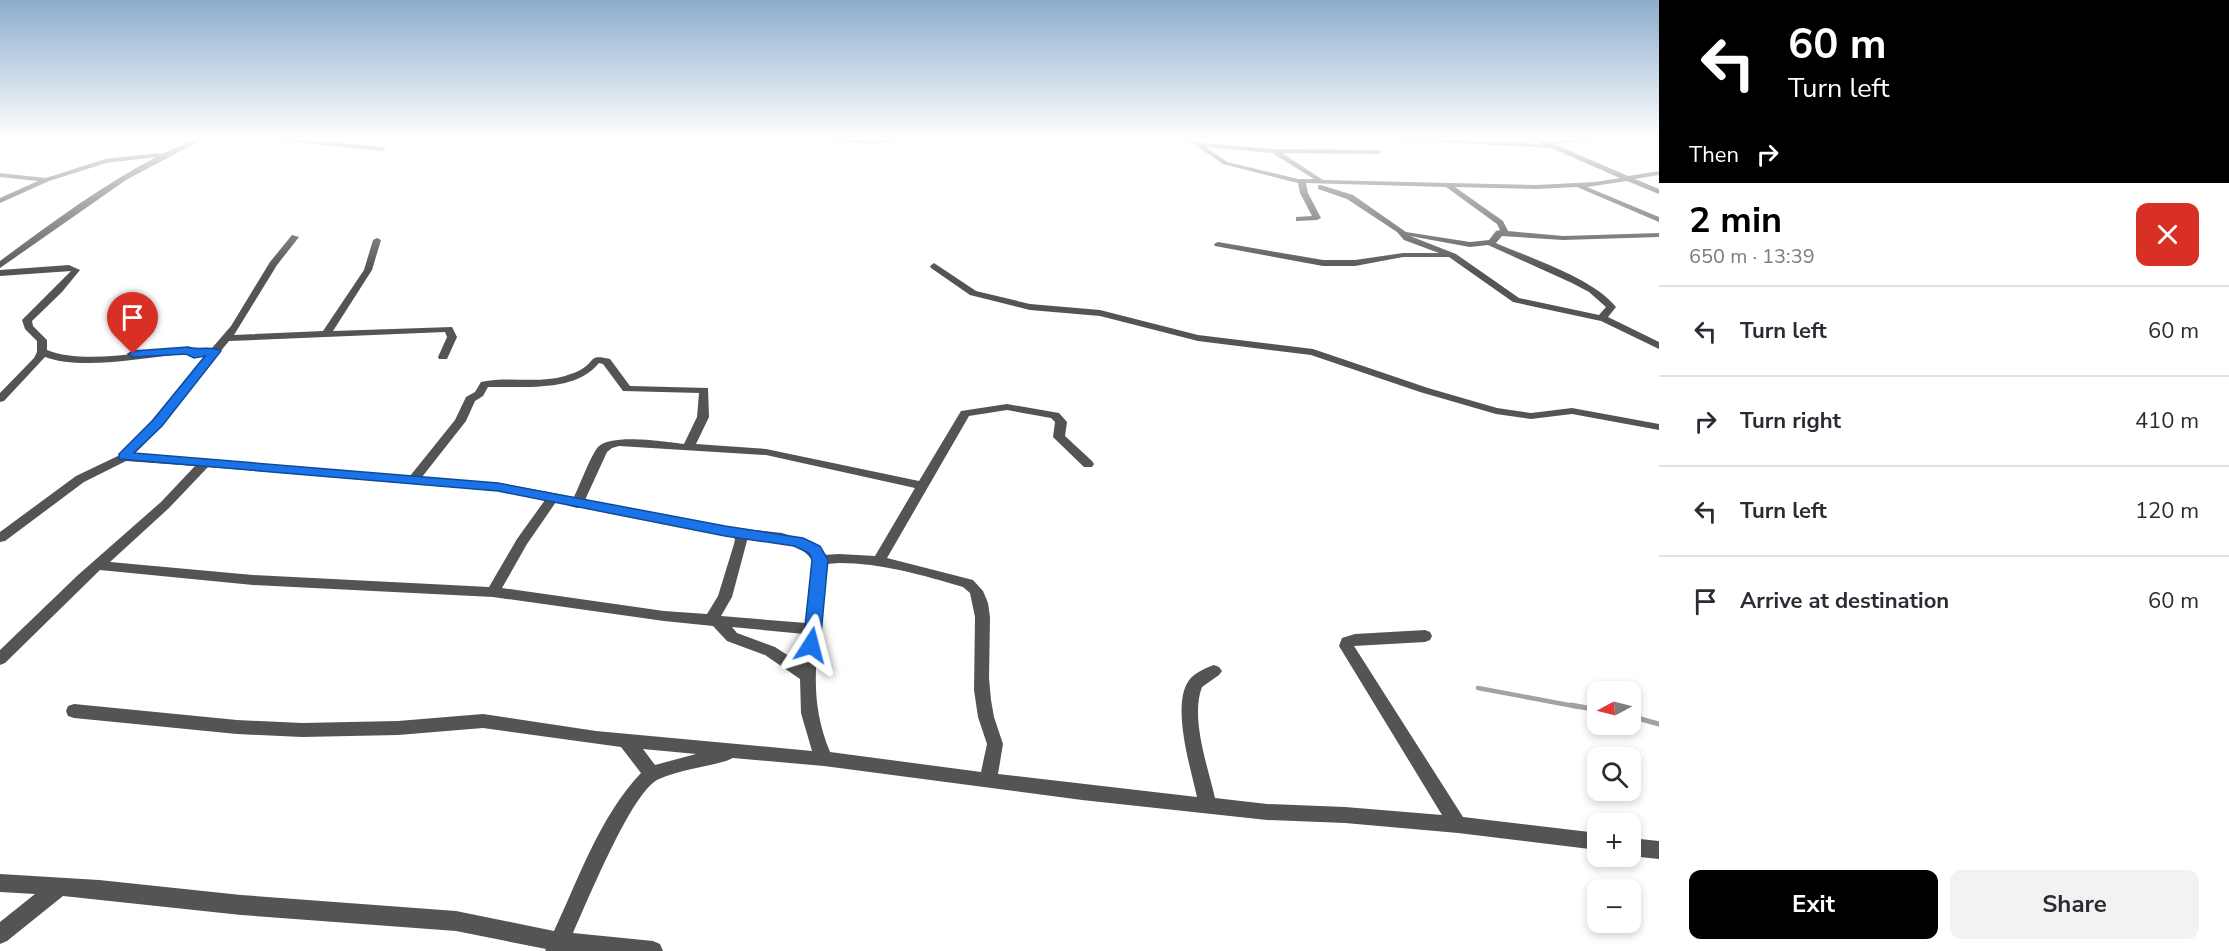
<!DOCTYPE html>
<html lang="en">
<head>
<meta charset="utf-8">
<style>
	:root { --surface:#fff; --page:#f2f2f3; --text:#2b2b33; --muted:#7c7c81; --line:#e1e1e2; --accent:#000 }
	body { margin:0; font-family:"Nunito Sans",sans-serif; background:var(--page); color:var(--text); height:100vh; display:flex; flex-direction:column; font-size:22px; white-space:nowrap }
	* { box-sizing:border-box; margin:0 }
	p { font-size:20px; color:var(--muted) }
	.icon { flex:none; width:33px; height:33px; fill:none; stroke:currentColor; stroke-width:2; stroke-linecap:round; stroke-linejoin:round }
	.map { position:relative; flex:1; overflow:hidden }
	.drawer { display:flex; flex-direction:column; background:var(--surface); width:570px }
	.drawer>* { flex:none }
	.top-card { background:#000; color:#fff; overflow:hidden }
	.needle { width:39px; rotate:263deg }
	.tools { position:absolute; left:1587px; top:681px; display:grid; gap:12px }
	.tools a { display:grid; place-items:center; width:54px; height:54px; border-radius:12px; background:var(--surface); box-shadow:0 3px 9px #0003; font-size:30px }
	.pin { position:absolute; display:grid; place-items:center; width:51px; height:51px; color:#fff; margin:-62px -26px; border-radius:50% 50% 50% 0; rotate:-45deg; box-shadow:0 0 6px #0007 }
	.pin .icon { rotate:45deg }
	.me { position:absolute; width:66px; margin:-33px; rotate:9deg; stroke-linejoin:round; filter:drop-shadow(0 0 4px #0008) }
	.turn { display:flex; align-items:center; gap:21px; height:126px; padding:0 30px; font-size:27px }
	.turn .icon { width:78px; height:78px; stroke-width:2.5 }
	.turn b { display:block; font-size:42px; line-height:51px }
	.then { display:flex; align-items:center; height:57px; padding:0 30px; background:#0003; gap:12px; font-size:22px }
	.round { display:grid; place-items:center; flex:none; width:63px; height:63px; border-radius:12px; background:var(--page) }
	.summary { display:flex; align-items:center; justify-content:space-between; height:102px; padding:0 30px }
	h1 { font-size:36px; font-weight:700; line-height:45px; color:var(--accent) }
	.action { display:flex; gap:12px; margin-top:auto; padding:12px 30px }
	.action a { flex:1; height:69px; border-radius:12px; background:var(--accent); color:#fff; font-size:24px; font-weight:700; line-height:69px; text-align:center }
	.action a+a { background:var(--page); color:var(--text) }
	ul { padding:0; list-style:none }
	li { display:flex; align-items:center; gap:18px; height:90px; padding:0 30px; border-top:2px solid var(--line) }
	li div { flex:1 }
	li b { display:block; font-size:22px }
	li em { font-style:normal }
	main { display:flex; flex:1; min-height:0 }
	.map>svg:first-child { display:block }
</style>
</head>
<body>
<main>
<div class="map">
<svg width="1659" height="951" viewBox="0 0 1659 951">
	<rect width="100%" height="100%" fill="#fff"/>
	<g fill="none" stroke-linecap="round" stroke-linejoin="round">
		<polyline stroke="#a2a2a2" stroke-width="4.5" points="1478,688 1579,707"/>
		<g stroke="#a2a2a2" stroke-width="5">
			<polyline points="1571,705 1598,710"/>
			<polyline points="1630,716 1659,724"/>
		</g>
		<g fill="#545454" fill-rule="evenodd">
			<path d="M197,138H205L126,180L0,268V261C50,224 101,186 156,157L106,163L49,181L0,203V198L38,181L0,177V173L46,178L105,159L159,153L162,154Z"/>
			<polygon points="271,138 292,138 383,147 386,149 383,151 274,140"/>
			<polygon points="827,138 876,140 905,138 876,144 829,141"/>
			<path d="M1185,138H1192L1200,143L1274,149L1379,150L1382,152L1379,154L1282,153L1323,180L1536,185L1595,182L1620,178L1551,148L1399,140L1396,138H1433L1541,144L1531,138H1539L1547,141L1595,138L1593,141L1554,144L1628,176L1659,171V175L1635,179L1659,189V194L1627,181L1587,187L1659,217V222L1577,187L1536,189L1455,187L1503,221L1508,231L1563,236L1659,233V237L1563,240L1502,236L1496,243C1530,258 1593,278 1616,307L1608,317L1659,342V349L1601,321L1513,302L1449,257H1403L1355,266H1323L1215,246L1214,244L1218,242L1323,260H1355L1403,253H1439L1404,240L1397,232L1347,199L1318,189V185H1321L1353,195L1406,232L1470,242L1489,240L1496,231L1500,230L1497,224L1446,187L1306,183L1308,193L1321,218L1317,220L1296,221V217L1312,216L1300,193L1298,183L1223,164ZM1206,147L1272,153L1314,179H1298L1227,162ZM1410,236L1470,247L1488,245L1572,283L1589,292L1606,307L1599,315L1519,298L1456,254Z"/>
			<path d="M292,235L299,237L277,265L234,335L323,331L364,270L373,240L377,238L381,240L372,270L333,331L452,327L457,337L447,359H439L438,357L447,337L445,332L229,341L143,445L134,454L410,476L455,420L466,397L475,392L481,382C509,376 538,384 565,376C570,374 578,372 582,369C596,361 588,354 610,359L630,386L708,388L709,417L696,444L766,449L919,481L961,411L1007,404L1059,413L1067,422L1065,436L1092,461L1094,464L1092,467H1084L1055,439L1053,437L1055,422L1051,418L1007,410L969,416L887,558L973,580L983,591L988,603L990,617L989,678L991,700L994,717L1003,744L998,774L1197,797C1191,769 1170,703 1190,679C1195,673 1207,667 1214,665L1219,667L1222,671L1219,675L1202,687C1190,718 1208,767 1215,798L1267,804L1345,807L1442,815L1339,646L1342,638L1355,634L1425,630L1430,632L1432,636L1430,640L1425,642L1354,646L1463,817L1598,833V850L1458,833L1345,823L1267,820L1082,800L824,766L733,758L726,761C705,767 680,770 659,779C632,790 587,903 573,933L653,941L660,944L663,951H545L546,949L456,931L241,915L63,896L7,941L0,944V922L35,894L0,892V874L99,880L241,895L456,911L554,931C579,878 600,816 641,773L621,747L483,728L398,735L302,737L237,734L74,718L68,716L66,711L68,706L74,704L237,720L302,723L398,721L483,714L596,731L812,751L801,713L800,679L765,655L727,641L713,626L664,621L493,597L253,585L100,570L5,663L0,665V650L78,575L161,502L195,466L126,461L84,482L5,541L0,542V532L76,476L120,455L135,441L206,355L194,357L185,354C145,357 82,371 45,357L4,401L0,402V393L34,358L37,352V341L25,329L22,320L71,271L0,276V270L69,265L80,270L62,292L32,321L33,326L47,340V350C84,365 146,351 186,348L195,351L212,348L231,326L270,262ZM599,363L603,364L623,391L699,393L697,417L684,444C666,442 611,433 598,447C590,457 580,485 574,497L498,483L422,477L466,421L475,401L483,396L488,387C523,386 575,393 599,363ZM619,446L766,455L915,488L875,556L839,554L823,555L809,542L782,533L735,528L585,500L607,452L612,448ZM208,467L498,491L545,500L517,539L489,587L253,575L110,562L169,508ZM556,502L577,508L581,507L731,536L735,539L734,544L718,596L707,614L664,611L502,588L527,544ZM748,537C772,539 798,540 813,561L806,623L721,616L732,597ZM839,563C882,563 922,575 963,587L970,593L975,617L974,690L978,717L987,744L981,772L830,752C813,711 814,677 819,633L822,629L820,625L827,564ZM732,627L804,634L801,664L775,647L737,633ZM643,749L696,754L655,765Z"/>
			<polygon points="934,263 976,291 1030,304 1100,310 1198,335 1313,349 1428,388 1497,408 1531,413 1572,408 1659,424 1659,430 1572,414 1531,419 1496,414 1420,392 1311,355 1198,341 1100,316 1030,310 970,295 931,268 930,266"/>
			<polygon points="1630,838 1659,841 1659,859 1630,856"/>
		</g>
	</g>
	<linearGradient id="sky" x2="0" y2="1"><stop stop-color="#8cadcc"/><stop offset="0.51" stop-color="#fff"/><stop offset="1" stop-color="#fff" stop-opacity="0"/></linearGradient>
	<rect width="1659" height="271" fill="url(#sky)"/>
	<path fill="#1a73e8" stroke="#114b97" stroke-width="1.5" d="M188,347C198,351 213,345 221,351L162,426L134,453L498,483L725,526L803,538L820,546L828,560L820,645L817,649H805L803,645L812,560L809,553L794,546L725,536L498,491L119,459V454L153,420L205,356L194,358L186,354L133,357L128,354L133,351Z"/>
</svg>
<div class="tools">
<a><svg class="needle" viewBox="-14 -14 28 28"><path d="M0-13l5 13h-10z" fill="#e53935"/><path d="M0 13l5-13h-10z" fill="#7c7c81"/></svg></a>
<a><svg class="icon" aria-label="search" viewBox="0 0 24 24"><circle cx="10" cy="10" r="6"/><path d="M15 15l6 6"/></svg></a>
<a>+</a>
<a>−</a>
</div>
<div class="pin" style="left:133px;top:354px;background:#d93025"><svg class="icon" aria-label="arrive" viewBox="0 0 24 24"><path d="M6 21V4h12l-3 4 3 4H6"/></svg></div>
<svg class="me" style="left:811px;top:645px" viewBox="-20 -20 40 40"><path d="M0-17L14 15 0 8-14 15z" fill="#1a73e8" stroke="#fff" stroke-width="4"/></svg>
</div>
<section class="drawer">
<div class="top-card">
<div class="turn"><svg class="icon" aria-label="left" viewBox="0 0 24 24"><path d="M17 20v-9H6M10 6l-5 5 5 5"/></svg><div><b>60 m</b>Turn left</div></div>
<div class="then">Then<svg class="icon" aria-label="right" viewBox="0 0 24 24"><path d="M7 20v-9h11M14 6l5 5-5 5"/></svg></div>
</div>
<div class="summary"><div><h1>2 min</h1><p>650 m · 13:39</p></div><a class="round" style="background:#d93025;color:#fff"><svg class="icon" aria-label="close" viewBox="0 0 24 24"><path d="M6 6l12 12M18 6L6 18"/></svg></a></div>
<ul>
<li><svg class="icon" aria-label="left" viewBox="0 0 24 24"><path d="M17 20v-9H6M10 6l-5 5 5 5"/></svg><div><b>Turn left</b></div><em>60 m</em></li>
<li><svg class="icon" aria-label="right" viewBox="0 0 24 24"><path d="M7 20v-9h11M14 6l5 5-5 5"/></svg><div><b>Turn right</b></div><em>410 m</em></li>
<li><svg class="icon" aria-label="left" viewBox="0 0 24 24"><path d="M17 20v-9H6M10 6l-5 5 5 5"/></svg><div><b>Turn left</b></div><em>120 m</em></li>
<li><svg class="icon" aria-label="arrive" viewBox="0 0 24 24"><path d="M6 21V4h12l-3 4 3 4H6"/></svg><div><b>Arrive at destination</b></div><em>60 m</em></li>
</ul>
<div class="action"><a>Exit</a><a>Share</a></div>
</section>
</main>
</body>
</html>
